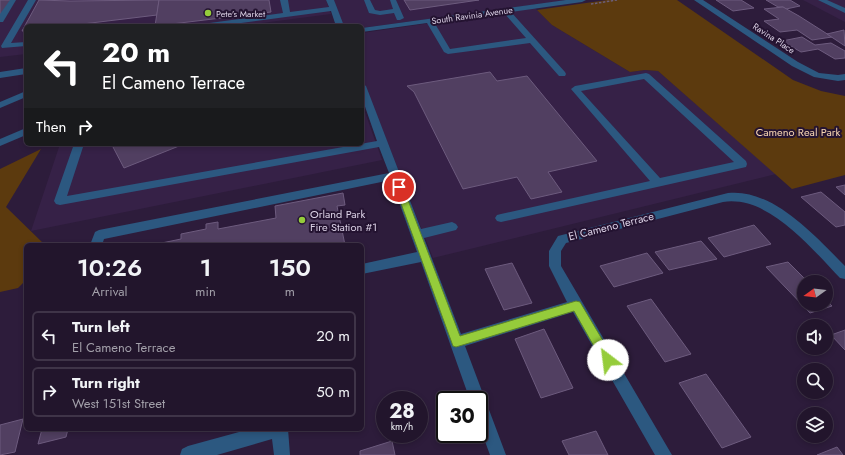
<!DOCTYPE html>
<html lang="en">
<head>
<meta charset="utf-8">
<style>
	:root { --surface:#22152c; --page:#2e2238; --text:#f1f3f6; --muted:#a29fa9; --line:#3f3448 }
	body { margin:0; font-family:Jost,sans-serif; background:var(--page); color:var(--text); height:100vh; display:flex; flex-direction:column; font-size:15px; white-space:nowrap }
	* { box-sizing:border-box; margin:0 }
	p { font-size:13px; color:var(--muted) }
	.icon { flex:none; width:22px; height:22px; fill:none; stroke:currentColor; stroke-width:2; stroke-linecap:round; stroke-linejoin:round }
	.map { position:relative; flex:1; overflow:hidden }
	.sheet { position:absolute; left:24px; top:243px; width:340px; height:188px; display:flex; flex-direction:column; background:var(--surface); border-radius:6px; box-shadow:0 2px 6px #0003,0 0 0 1px var(--line) }
	.sheet>* { flex:none }
	.guide { position:absolute; left:24px; top:24px; width:340px; height:122px; border-radius:6px; box-shadow:0 2px 6px #0003,0 0 0 1px var(--line); background:#202124; color:#fff; overflow:hidden }
	.needle { width:26px; rotate:255deg }
	.controls { position:absolute; left:797px; top:275px; display:grid; gap:8px }
	.controls a { display:grid; place-items:center; width:36px; height:36px; border-radius:50%; background:var(--surface); box-shadow:0 2px 6px #0003,0 0 0 1px var(--line); font-size:20px }
	.speed { position:absolute; left:376px; top:391px; display:flex; gap:8px; font-size:20px; font-weight:700; text-align:center }
	.speed>* { display:grid; place-content:center; width:52px; height:52px; border-radius:50%; background:var(--surface); box-shadow:0 2px 6px #0003,0 0 0 1px var(--line); line-height:1 }
	.speed small { font-size:10px; font-weight:400 }
	.speed .limit { border:2px solid #111; border-radius:6px; background:#fff; color:#111 }
	.pin { position:absolute; display:grid; place-items:center; width:34px; height:34px; color:#fff; margin:-17px; border:2px solid #fff; border-radius:50%; box-shadow:0 1px 4px #0007 }
	.me { position:absolute; width:44px; margin:-22px; rotate:330deg; stroke-linejoin:round; filter:drop-shadow(0 0 3px #0008) }
	.turn { display:flex; align-items:center; gap:14px; height:84px; padding:0 12px; font-size:18px }
	.turn .icon { width:52px; height:52px; stroke-width:2.5 }
	.turn b { display:block; font-size:28px; line-height:34px }
	.then { display:flex; align-items:center; height:38px; padding:0 12px; background:#0003; gap:8px; font-size:15px }
	.eta { display:flex; justify-content:space-evenly; align-items:center; height:68px; text-align:center }
	.eta b { font-size:24px; font-weight:600; line-height:28px }
	ul { padding:0; list-style:none }
	li { display:flex; align-items:center; gap:12px; height:50px; margin:0 8px 6px; padding:0 4px; border:2px solid var(--line); border-radius:6px }
	li div { flex:1 }
	li b { display:block; font-size:15px }
	li em { font-style:normal }
	.map>svg:first-child { display:block }
</style>
</head>
<body>
<div class="map">
<svg width="845" height="455" viewBox="0 0 845 455">
	<rect width="100%" height="100%" fill="#2d1c3b"/>
	<g fill="#362147">
		<polygon points="0,0 326,0 331,14 238,26 26,26 26,54 0,57"/>
		<polygon points="334,0 569,0 362,28 362,26 342,26"/>
		<polygon points="803,0 845,0 845,22"/>
		<polygon points="535,8 552,25 630,72 645,70 658,71 776,174 433,258 362,78 362,33"/>
		<polygon points="362,104 382,160 31,231 60,144 362,144"/>
	</g>
	<g fill="#5c3a0e">
		<polygon points="607,0 677,0 793,80 821,91 845,96 845,175 792,189 658,71 645,70 630,72 552,25 537,10"/>
		<polygon points="41,149 6,207 45,245 26,245 26,280 18,288 0,292 0,169"/>
	</g>
	<g fill="#513f61" stroke="#6d5b7e">
		<polygon points="0,0 12,0 0,19"/>
		<polygon points="39,0 70,1 159,0 157,15 66,26 26,26 26,31 22,31"/>
		<polygon points="159,0 269,0 271,12 155,26"/>
		<polygon points="404,0 479,0 410,10"/>
		<polygon points="716,0 741,0 754,8 733,11"/>
		<polygon points="766,0 790,0 800,6 786,9 783,7 778,7"/>
		<polygon points="783,7 799,16 832,37 812,40 797,30 780,32 764,21 779,19 764,9"/>
		<polygon points="844,30 845,46 827,34"/>
		<polygon points="802,37 815,45 831,43 845,51 845,58 835,59 818,49 801,52 782,41"/>
		<polygon points="490,72 497,81 527,76 597,161 548,172 562,192 531,199 517,177 463,189 414,92 407,86"/>
		<polygon points="120,144 184,144 124,168 113,147"/>
		<polygon points="845,185 845,195 836,187"/>
		<polygon points="821,192 845,212 845,225 836,227 801,197"/>
		<polygon points="343,193 345,205 337,206 345,245 152,245 181,239 181,234 206,229 206,224 218,222 218,229 276,218 275,206"/>
		<polygon points="754,225 771,244 724,257 708,238"/>
		<polygon points="701,241 717,259 669,270 655,252"/>
		<polygon points="647,253 663,273 614,287 600,266"/>
		<polygon points="788,262 808,282 804,282 804,304 826,304 826,300 832,306 810,313 766,267"/>
		<polygon points="512,263 532,303 504,310 485,269"/>
		<polygon points="651,299 691,354 665,362 627,306"/>
		<polygon points="544,329 573,388 541,398 515,339"/>
		<polygon points="845,330 845,350 831,335"/>
		<polygon points="706,374 751,437 722,448 679,383"/>
		<polygon points="23,419 15,452 0,455 0,425"/>
		<polygon points="42,429 68,429 66,437 38,444"/>
		<polygon points="596,431 608,455 569,455 562,441"/>
		<polygon points="392,441 395,455 360,455 360,451"/>
		<polygon points="837,447 843,455 817,455"/>
	</g>
	<g fill="none" stroke-linecap="round" stroke-linejoin="round">
		<polyline stroke="#6c5e79" stroke-width="1.5" stroke-dasharray="2.5 1.5" stroke-linecap="butt" points="591,4 617,0"/>
		<g fill="#2c5880" fill-rule="evenodd">
			<polygon points="10,0 16,0 3,22 0,22 0,14"/>
			<polygon points="28,0 36,0 11,43 26,42 26,46 2,48 1,46"/>
			<polygon points="280,0 288,0 290,12 329,7 326,0 334,0 344,26 336,26 331,11 219,26 198,26 202,24 283,13"/>
			<polygon points="364,0 370,0 375,10 380,11 393,9 390,0 396,0 404,18 400,20 397,20 394,13 380,15 369,13"/>
			<path d="M566,0H586L582,2L511,12L565,72L566,74L565,76H559L530,43L448,54L444,52L427,23L362,32V28ZM504,13L526,38L450,49L434,22Z"/>
			<polygon points="694,0 703,0 798,62 819,73 838,75 845,74 845,80 838,81 814,77 792,66"/>
			<polygon points="818,0 827,0 845,8 845,13"/>
			<polygon points="26,68 26,74 0,78 0,72"/>
			<path d="M646,73L649,74L746,161L747,164L746,167L501,222L497,221L495,218L497,215L501,214L650,181L571,89L575,86ZM644,79L734,162L660,178L581,91Z"/>
			<path d="M362,83L366,86L421,229L452,222L456,224L458,227L456,230L424,238L461,334L567,302L549,266V251L558,236L728,193C773,188 816,237 845,266V279L840,278C811,248 769,195 723,202L566,243L561,251V266L672,455H655L573,312L465,346L506,455H490L479,425V400H470L421,262L362,274V264L417,252L391,180L104,239L102,245H90L95,232L99,230L389,173L379,147L60,205L56,204L54,201L74,144H84L67,196L377,141L362,98Z"/>
			<polygon points="26,91 26,97 0,108 0,102"/>
			<polygon points="26,128 26,135 0,146 0,139"/>
			<polygon points="250,429 288,429 290,455 274,455 272,439 217,455 180,455 182,449 188,446"/>
		</g>
	</g>
	<polygon fill="#95cc3b" stroke="#618526" points="399,184 403,187 460,336 576,301 580,302 612,356 614,360 612,364 608,365 604,364 574,311 456,347 453,346 395,187"/>
	<g fill="#95cc3b" stroke="#241331" stroke-width="1.5">
		<circle cx="208" cy="13" r="4"/>
		<circle cx="302" cy="220" r="4"/>
	</g>
	<g text-anchor="middle" dominant-baseline="central" stroke-width="4" stroke-linejoin="round" paint-order="stroke">
		<g font-size="9" fill="#dcd2e6" stroke="#241331" text-anchor="start">
			<text x="216" y="13">Pete's Market</text>
		</g>
		<g font-size="9" fill="#dcd2e6" stroke="#241331">
			<text transform="translate(472 15) rotate(-8)">South Ravinia Avenue</text>
			<text transform="translate(774 38) rotate(33)">Ravina Place</text>
		</g>
		<g font-size="11" fill="#f9d7b3" stroke="#241331">
			<text x="798" y="132">Cameno Real Park</text>
		</g>
		<g font-size="11" fill="#dcd2e6" stroke="#241331" text-anchor="start">
			<text x="310" y="214">Orland Park<tspan x="310" dy="13">Fire Station #1</tspan></text>
		</g>
		<g font-size="11" fill="#dcd2e6" stroke="#241331">
			<text transform="translate(611 226) rotate(-14)">El Cameno Terrace</text>
		</g>
	</g>
</svg>
<div class="controls">
<a><svg class="needle" viewBox="-14 -14 28 28"><path d="M0-13l5 13h-10z" fill="#e53935"/><path d="M0 13l5-13h-10z" fill="#a29fa9"/></svg></a>
<a><svg class="icon" aria-label="sound" viewBox="0 0 24 24"><path d="M4 9h4l5-4v14l-5-4H4zM17 9q2 3 0 6"/></svg></a>
<a><svg class="icon" aria-label="search" viewBox="0 0 24 24"><circle cx="10" cy="10" r="6"/><path d="M15 15l6 6"/></svg></a>
<a><svg class="icon" aria-label="layers" viewBox="0 0 24 24"><path d="M12 4l9 5-9 5-9-5zM3 14l9 5 9-5"/></svg></a>
</div>
<div class="speed"><div>28<small>km/h</small></div><div class="limit">30</div></div>
<div class="pin" style="left:399px;top:187px;background:#d93025"><svg class="icon" aria-label="arrive" viewBox="0 0 24 24"><path d="M6 21V4h12l-3 4 3 4H6"/></svg></div>
<svg class="me" style="left:608px;top:360px" viewBox="-20 -20 40 40"><circle r="19" fill="#fff"/><path d="M0-13L10 11 0 6-10 11z" fill="#95cc3b"/></svg>
<div class="guide">
<div class="turn"><svg class="icon" aria-label="left" viewBox="0 0 24 24"><path d="M17 20v-9H6M10 6l-5 5 5 5"/></svg><div><b>20 m</b>El Cameno Terrace</div></div>
<div class="then">Then<svg class="icon" aria-label="right" viewBox="0 0 24 24"><path d="M7 20v-9h11M14 6l5 5-5 5"/></svg></div>
</div>
<section class="sheet">
<div class="eta">
<div><b>10:26</b><p>Arrival</p></div>
<div><b>1</b><p>min</p></div>
<div><b>150</b><p>m</p></div>
</div>
<ul>
<li><svg class="icon" aria-label="left" viewBox="0 0 24 24"><path d="M17 20v-9H6M10 6l-5 5 5 5"/></svg><div><b>Turn left</b><p>El Cameno Terrace</p></div><em>20 m</em></li>
<li><svg class="icon" aria-label="right" viewBox="0 0 24 24"><path d="M7 20v-9h11M14 6l5 5-5 5"/></svg><div><b>Turn right</b><p>West 151st Street</p></div><em>50 m</em></li>
</ul>
</section>
</div>
</body>
</html>
